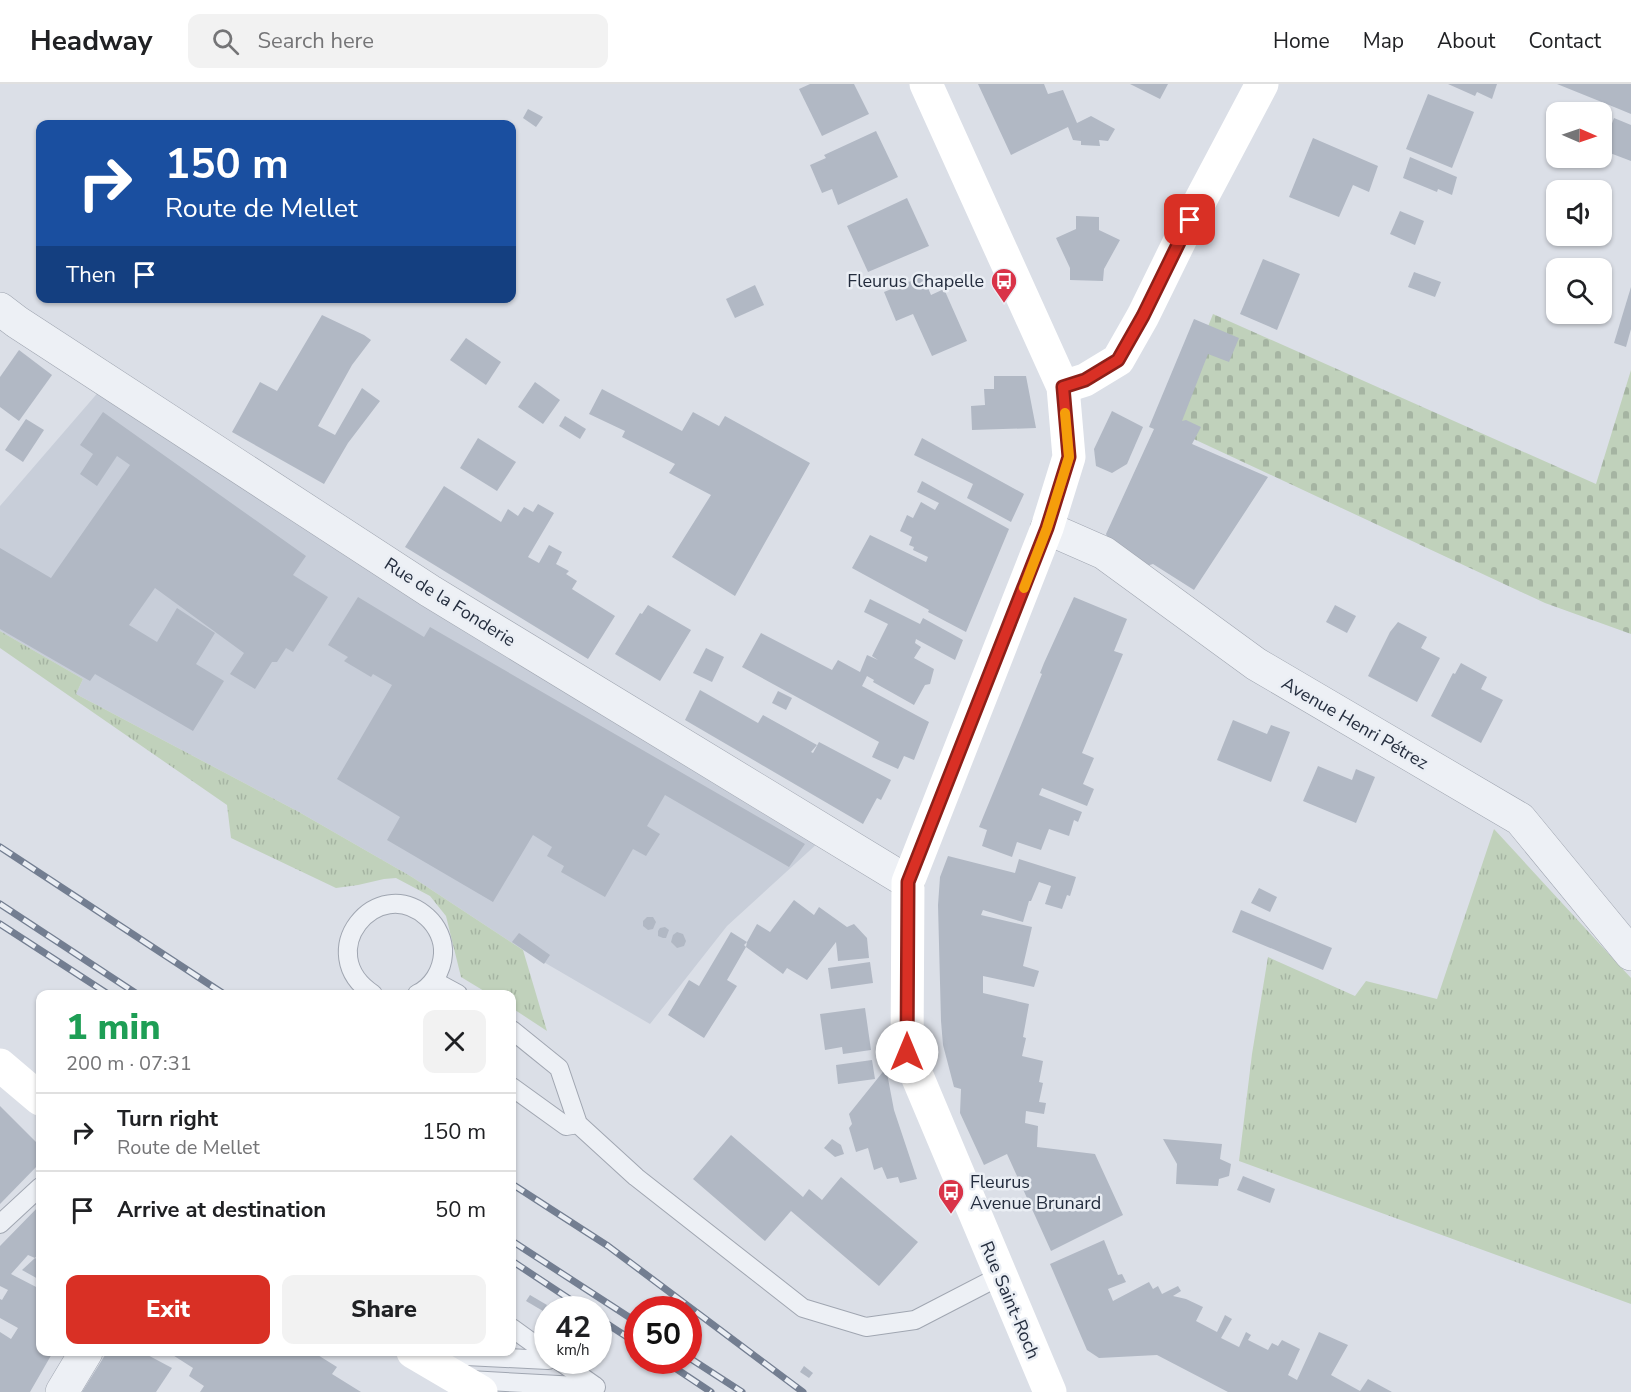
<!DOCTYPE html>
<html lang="en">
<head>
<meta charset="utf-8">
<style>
	:root { --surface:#fff; --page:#f2f2f2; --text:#202124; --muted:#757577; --line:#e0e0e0; --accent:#d93025 }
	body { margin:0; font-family:"Nunito Sans",sans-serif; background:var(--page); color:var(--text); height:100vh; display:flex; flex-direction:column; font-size:22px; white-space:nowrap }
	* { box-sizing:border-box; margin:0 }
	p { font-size:20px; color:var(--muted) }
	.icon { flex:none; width:33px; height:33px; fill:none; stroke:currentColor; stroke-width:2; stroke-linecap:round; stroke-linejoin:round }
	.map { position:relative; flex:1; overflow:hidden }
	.sheet { position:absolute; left:36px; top:906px; width:480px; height:366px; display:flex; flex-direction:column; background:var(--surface); border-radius:12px; box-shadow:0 2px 4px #0004 }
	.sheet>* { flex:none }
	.banner { position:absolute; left:36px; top:36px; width:480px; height:183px; border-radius:12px; box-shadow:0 2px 4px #0004; background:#1a4fa0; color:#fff; overflow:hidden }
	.needle { width:39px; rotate:92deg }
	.buttons { position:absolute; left:1546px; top:18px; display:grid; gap:12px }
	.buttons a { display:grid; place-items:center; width:66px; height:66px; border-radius:12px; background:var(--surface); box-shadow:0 2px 4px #0004; font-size:30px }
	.speed { position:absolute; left:534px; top:1212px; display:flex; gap:12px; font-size:30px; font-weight:700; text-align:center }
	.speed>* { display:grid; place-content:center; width:78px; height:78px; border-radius:50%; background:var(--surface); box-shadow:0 2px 4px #0004; line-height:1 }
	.speed small { font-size:15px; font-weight:400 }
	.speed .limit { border:9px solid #d22; background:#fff; color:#111 }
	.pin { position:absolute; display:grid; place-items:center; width:51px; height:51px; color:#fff; margin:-26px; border-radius:12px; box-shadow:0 3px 9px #0006 }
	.me { position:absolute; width:66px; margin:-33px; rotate:0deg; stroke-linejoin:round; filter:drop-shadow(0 0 4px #0008) }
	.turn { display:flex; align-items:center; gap:21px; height:126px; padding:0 30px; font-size:27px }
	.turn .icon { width:78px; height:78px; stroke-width:2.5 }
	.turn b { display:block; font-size:42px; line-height:51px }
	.then { display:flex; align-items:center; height:57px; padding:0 30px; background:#0003; gap:12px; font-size:22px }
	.round { display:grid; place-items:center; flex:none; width:63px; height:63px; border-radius:12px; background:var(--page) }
	.head { display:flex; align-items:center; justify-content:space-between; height:102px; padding:0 30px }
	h1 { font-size:36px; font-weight:800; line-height:45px; color:#1e9e55 }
	.primary-button { display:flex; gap:12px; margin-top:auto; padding:12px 30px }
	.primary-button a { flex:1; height:69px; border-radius:12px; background:var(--accent); color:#fff; font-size:24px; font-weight:800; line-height:69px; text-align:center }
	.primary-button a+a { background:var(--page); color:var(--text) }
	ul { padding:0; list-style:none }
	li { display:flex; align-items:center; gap:18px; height:78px; padding:0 30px; border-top:2px solid var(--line) }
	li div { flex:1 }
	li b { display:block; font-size:22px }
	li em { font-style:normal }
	header { display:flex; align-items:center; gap:36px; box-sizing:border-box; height:84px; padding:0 30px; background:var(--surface); border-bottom:2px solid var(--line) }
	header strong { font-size:28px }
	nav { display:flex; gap:33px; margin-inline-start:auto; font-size:21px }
	.search { width:420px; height:54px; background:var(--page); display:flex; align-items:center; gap:15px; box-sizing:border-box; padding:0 21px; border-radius:12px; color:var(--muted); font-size:22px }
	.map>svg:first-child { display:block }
</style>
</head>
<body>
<header>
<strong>Headway</strong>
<div class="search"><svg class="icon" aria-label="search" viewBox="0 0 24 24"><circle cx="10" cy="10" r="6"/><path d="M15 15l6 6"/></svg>Search here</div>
<nav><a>Home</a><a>Map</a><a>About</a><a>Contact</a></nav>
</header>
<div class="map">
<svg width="1631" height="1308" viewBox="0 0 1631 1308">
	<defs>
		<pattern id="grass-tufts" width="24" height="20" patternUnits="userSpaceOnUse" patternTransform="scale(1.5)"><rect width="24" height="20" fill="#c0d1bb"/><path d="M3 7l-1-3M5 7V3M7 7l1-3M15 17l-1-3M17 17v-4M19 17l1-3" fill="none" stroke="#a5b4a2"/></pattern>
		<pattern id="cemetery-stones" width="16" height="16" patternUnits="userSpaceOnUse" patternTransform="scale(1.5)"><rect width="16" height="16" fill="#c0d1bb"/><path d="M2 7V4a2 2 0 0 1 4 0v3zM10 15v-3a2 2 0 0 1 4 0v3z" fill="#a5b4a2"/></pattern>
	</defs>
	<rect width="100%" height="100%" fill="#dbdfe7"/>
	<polygon fill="#c8ced9" points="101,305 819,758 727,842 650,940 523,866 412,793 299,728 76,610 83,595 0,547 0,422"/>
	<g fill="url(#grass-tufts)">
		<polygon points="0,547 83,595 76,610 299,728 412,793 523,866 547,947 512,924 512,910 489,910 461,893 446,832 430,812 396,794 384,795 358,801 336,804 231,754 227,721 0,564"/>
		<polygon points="1494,745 1631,894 1631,1220 1239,1077 1252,970 1268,873 1355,912 1366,897 1437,915"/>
	</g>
	<polygon fill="url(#cemetery-stones)" points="1213,230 1596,400 1631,286 1631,550 1545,519 1168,343"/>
	<g fill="#b1b8c4">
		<polygon points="810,0 854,0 869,30 822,52 799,5"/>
		<polygon points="978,0 1044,0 1048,10 1063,6 1077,39 1091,32 1115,45 1108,57 1099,56 1100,62 1081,61 1081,57 1073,56 1068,43 1011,71"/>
		<polygon points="1130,0 1168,0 1160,15"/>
		<polygon points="1448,0 1497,0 1492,15 1477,8 1475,12"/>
		<polygon points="1557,0 1631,0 1631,30 1619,25"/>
		<polygon points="1428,10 1474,28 1452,84 1406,65"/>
		<polygon points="528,25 543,33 536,43 523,34"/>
		<polygon points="1614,34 1631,41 1631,77 1602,66"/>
		<polygon points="876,47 898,93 838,121 832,105 822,109 810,81 826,74 824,71"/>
		<polygon points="1313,54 1378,82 1369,108 1353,101 1339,133 1289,113"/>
		<polygon points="1410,73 1457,93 1452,111 1438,105 1437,108 1403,94"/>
		<polygon points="907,114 929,162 868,188 847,142"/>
		<polygon points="1400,127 1424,137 1415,161 1390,150"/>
		<polygon points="1076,132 1099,133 1099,146 1120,156 1104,185 1103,197 1070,196 1070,184 1056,154 1076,145"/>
		<polygon points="1263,175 1300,190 1277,246 1240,230"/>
		<polygon points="1414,188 1441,198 1435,213 1408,203"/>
		<polygon points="923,192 931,211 944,205 967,257 932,272 913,230 896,237 884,208"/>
		<polygon points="755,201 764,221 735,234 726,215"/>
		<polygon points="1631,203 1631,245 1626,263 1614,259"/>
		<polygon points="322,231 364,251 371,256 352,281 318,342 335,351 362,304 380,317 348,359 324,400 232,348 260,298 277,307"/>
		<polygon points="1194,235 1239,254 1229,278 1208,270 1182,337 1186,336 1201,343 1192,360 1268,393 1194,506 1153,480 1143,483 1111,463 1106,450 1154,345 1149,343"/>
		<polygon points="466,254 501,278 486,301 450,276"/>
		<polygon points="19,266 52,291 19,337 0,323 0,293"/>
		<polygon points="994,292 1026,292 1036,344 972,346 971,322 985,321 984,305 994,305"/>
		<polygon points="535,298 560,316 543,340 518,323"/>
		<polygon points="602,305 682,347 693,328 719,342 725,332 810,379 735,512 672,473 711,411 669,389 675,380 622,353 625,347 589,330"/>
		<polygon points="1112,327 1143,343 1127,380 1112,389 1096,382 1094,365"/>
		<polygon points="103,328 306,472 293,491 328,513 293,568 286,564 277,578 272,578 255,605 230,590 244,569 155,504 129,541 157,558 177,524 215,549 196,580 224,597 193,647 95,590 90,597 0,545 0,464 51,494 130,381 117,372 97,402 80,390 93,370 80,361"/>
		<polygon points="565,332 586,345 580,355 559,342"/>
		<polygon points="26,335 44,346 23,378 5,366"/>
		<polygon points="478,354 516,378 497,407 460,384"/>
		<polygon points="922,354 1024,410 1011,438 967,414 973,400 914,371"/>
		<polygon points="922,397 1009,445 966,548 928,528 929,526 852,484 870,451 926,478 928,473 913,466 914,463 909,461 912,453 900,447 907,431 913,434 921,418 935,426 939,419 917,408"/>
		<polygon points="444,402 501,438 508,425 518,432 524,423 533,428 538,420 554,429 528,473 539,479 549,461 562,468 556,480 569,487 566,490 577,497 572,505 615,532 588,575 405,463"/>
		<polygon points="358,513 424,553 430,543 805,760 789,783 665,711 647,742 660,750 646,772 633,765 605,813 561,788 564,782 547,772 552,763 533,751 493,818 387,756 400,733 337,695 392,601 373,590 371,593 344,577 348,573 328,561"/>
		<polygon points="1074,513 1127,535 1114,567 1123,570 1082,669 1094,674 1083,700 1094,705 1087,722 1042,704 1039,711 1082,728 1078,738 1074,736 1069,752 1049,745 1041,766 1017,758 1012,773 982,762 987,746 979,743 1042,590 1040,589 1044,579"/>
		<polygon points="870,515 920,540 923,534 963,556 955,576 916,555 915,559 921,563 914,574 934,585 930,600 925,601 914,621 873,598 874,596 867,592 862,602 929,638 914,676 904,672 898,685 872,673 879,658 742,583 761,549 832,586 838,576 860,588 867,571 878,576 872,572 888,540 864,528"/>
		<polygon points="648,521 691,546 660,597 615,570 640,529 642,530"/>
		<polygon points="1335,521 1356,532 1347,549 1326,538"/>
		<polygon points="1398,538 1427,553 1421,564 1440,574 1417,618 1368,592 1390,548"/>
		<polygon points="706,564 724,573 712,598 693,589"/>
		<polygon points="1461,579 1487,593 1481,605 1503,616 1481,659 1431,632 1453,589 1455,590"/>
		<polygon points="700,606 758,639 763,631 817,661 811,668 813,669 819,658 891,696 881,716 877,714 863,740 685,636"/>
		<polygon points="778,607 792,614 786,626 772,619"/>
		<polygon points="1233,636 1267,650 1271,641 1290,648 1271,698 1217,676"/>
		<polygon points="1318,682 1352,696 1356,685 1375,693 1356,739 1303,717"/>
		<polygon points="948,772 1015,789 1019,775 1076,793 1070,812 1067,811 1062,825 1045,820 1051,802 1039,798 1031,817 1029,817 1023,838 983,826 981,831 1032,843 1023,882 1039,887 1034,903 983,892 983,909 1029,920 1023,953 1026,954 1022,972 1043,977 1039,998 1043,999 1039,1018 1046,1019 1044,1030 1026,1027 1025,1039 1038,1042 1037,1063 1095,1070 1123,1131 1051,1167 1007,1070 984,1081 960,1029 961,1005 954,1003 943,961 941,937 938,821 940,793"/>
		<polygon points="1259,804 1277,813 1270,828 1251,819"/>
		<polygon points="794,816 814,831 819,823 847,843 854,840 867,854 869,874 838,877 836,858 807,896 787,884 783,890 746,863 747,858 744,861 746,863 727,896 737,902 704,954 668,931 689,896 699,902 731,848 747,858 757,840 770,848"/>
		<polygon points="1241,826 1332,864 1323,886 1232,848"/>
		<polygon points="647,833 653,833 656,838 653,845 648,846 643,842 643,837"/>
		<polygon points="665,843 669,846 666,854 663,854 658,852 658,847 660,844"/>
		<polygon points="677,848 683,850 686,857 684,862 677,864 671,858 673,851"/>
		<polygon points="519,849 550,871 544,880 512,858"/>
		<polygon points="870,878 873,899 831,905 828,884"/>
		<polygon points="865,924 871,966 843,970 842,963 825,966 820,930"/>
		<polygon points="872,976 875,995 838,1000 836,981"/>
		<polygon points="886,984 894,1026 917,1095 900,1099 898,1093 887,1095 882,1083 874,1086 868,1064 856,1068 849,1044 852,1040 849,1030"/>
		<polygon points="0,1022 40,1062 40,1079 0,1120"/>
		<polygon points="731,1051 803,1113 809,1105 822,1116 841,1093 918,1158 879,1202 791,1127 765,1157 693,1095"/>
		<polygon points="832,1055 841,1061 844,1070 835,1073 824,1064"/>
		<polygon points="1163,1055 1222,1060 1220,1075 1231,1080 1229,1092 1219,1095 1218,1102 1176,1100 1177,1080"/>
		<polygon points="1243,1092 1275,1105 1270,1119 1237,1106"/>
		<polygon points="40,1121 40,1168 35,1174 28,1171 11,1190 40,1205 40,1268 53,1268 30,1308 0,1308 0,1248 11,1255 18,1244 0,1234 0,1215 2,1216 8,1206 0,1202 0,1162"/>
		<polygon points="1104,1156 1118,1191 1122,1190 1126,1198 1108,1205 1113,1217 1149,1198 1153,1205 1158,1202 1162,1210 1178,1202 1181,1207 1173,1212 1186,1215 1203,1223 1196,1237 1217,1248 1225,1231 1232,1235 1221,1254 1239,1263 1246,1248 1251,1251 1248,1256 1268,1266 1272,1259 1278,1262 1282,1256 1300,1265 1288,1291 1297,1296 1319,1248 1348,1261 1331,1291 1360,1307 1368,1295 1392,1308 1228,1308 1157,1271 1099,1274 1087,1266 1050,1180"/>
		<polygon points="35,1174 40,1177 40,1196 22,1186"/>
		<polygon points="530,1211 547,1221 543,1227 526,1217"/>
		<polygon points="107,1268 142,1268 172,1284 156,1308 82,1308"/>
		<polygon points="168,1268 313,1268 337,1283 332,1290 361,1308 200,1308 204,1302 189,1292 193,1284"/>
		<polygon points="804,1282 813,1289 809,1294 800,1288"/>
	</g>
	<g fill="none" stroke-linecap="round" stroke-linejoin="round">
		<g stroke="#a0a6b1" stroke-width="20">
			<g id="lane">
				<polyline points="434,897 458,910"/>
				<path d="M373,910C311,869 377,788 427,833C437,842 444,856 443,870C442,887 432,903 417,910"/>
				<polyline points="512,946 559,984 578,1040 636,1093 803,1224 866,1243 915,1236 1000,1192"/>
				<polyline points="512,1003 566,1042 578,1040"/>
				<polyline points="0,1140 40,1103"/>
				<polyline points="512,1244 548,1270"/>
				<polyline points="426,1270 548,1276"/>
				<polyline points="558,1276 595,1302"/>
				<polyline points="469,1296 596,1303"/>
			</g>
		</g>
		<g stroke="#a0a6b1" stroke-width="34">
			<g id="street">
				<polyline points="0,225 17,238 430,507 908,798"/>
				<polyline points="1047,444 1104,469 1256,580 1520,735 1631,870"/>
				<polyline points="62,1308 86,1268"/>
			</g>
		</g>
		<use href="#lane" stroke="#edf0f5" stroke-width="18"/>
		<use href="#street" stroke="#edf0f5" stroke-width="33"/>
		<g stroke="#fff" stroke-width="33">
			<polyline points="926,0 1063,303 1069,373 1047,444 908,798 907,968 1050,1308"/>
			<polyline points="1063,303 1085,296 1118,276 1143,232 1190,136 1262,0"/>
			<polyline points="0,981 40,1015"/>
			<polyline points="413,1268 481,1308"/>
		</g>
		<g stroke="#737e91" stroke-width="7">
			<g id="rail">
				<polyline points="0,763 224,910"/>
				<polyline points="0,820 137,910"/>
				<polyline points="0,840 108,910"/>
				<polyline points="512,1100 608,1162 803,1308"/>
				<polyline points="512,1157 638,1239"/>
				<polyline points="512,1177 586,1226"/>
				<polyline points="598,1234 638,1260"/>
				<polyline points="688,1273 742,1308"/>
				<polyline points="663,1276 711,1308"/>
			</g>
		</g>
		<use href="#rail" stroke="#eaeef4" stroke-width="4.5" stroke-dasharray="14" stroke-linecap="butt"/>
	</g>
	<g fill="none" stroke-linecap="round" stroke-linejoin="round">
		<g stroke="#8d1f18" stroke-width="15">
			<polyline id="route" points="907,968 908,798 1047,444 1069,373 1063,303 1085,296 1118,276 1143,232 1190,136"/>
		</g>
		<use href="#route" stroke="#d93025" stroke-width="10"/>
		<polyline stroke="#f59e0b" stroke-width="10" points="1024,504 1047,444 1069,373 1065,329"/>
	</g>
	<defs>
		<g id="bus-pin" transform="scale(1.35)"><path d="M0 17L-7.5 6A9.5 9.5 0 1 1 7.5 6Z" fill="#d93348" stroke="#eaeef4"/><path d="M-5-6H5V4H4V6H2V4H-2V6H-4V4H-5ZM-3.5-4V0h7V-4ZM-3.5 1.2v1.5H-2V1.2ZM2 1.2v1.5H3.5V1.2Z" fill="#fff"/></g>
	</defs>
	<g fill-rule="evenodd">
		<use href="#bus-pin" x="1004" y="197"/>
		<use href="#bus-pin" x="951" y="1108"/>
	</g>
	<g text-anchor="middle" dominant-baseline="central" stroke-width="5" stroke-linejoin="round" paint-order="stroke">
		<g font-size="18" fill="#242d3e" stroke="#eaeef4" text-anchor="end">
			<text x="984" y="197">Fleurus Chapelle</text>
			<text x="970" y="1098" text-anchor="start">Fleurus<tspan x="970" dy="21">Avenue Brunard</tspan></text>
		</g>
		<g font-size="18" fill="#242d3e" stroke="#eaeef4">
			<text transform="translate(450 518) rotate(32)">Rue de la Fonderie</text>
			<text transform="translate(1355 639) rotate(30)">Avenue Henri Pétrez</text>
			<text transform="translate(1010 1216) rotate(67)">Rue Saint-Roch</text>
		</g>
	</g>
</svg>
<div class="buttons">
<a><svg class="needle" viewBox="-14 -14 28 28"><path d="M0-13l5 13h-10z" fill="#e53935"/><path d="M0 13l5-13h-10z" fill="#757577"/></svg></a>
<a><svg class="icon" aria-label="sound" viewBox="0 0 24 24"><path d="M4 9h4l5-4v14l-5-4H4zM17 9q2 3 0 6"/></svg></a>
<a><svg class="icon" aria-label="search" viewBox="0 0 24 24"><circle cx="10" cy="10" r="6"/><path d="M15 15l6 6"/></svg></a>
</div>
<div class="speed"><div>42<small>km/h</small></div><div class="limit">50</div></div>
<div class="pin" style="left:1190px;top:136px;background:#d93025"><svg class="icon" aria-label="arrive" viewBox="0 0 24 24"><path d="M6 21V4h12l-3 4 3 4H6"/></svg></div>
<svg class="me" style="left:907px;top:968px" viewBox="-20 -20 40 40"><circle r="19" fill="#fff"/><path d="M0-13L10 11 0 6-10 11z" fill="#d93025"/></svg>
<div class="banner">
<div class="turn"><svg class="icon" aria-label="right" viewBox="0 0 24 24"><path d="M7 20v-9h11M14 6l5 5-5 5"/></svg><div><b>150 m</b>Route de Mellet</div></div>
<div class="then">Then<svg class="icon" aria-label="arrive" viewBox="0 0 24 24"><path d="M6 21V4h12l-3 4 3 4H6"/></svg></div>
</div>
<section class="sheet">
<div class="head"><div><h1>1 min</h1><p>200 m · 07:31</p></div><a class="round"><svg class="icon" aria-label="close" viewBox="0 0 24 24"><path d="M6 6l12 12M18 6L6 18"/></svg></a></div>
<ul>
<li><svg class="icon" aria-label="right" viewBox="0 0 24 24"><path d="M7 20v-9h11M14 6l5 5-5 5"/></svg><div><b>Turn right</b><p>Route de Mellet</p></div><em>150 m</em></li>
<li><svg class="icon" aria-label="arrive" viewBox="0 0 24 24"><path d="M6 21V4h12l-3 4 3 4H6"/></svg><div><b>Arrive at destination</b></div><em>50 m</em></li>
</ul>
<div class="primary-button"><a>Exit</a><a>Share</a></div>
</section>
</div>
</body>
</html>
